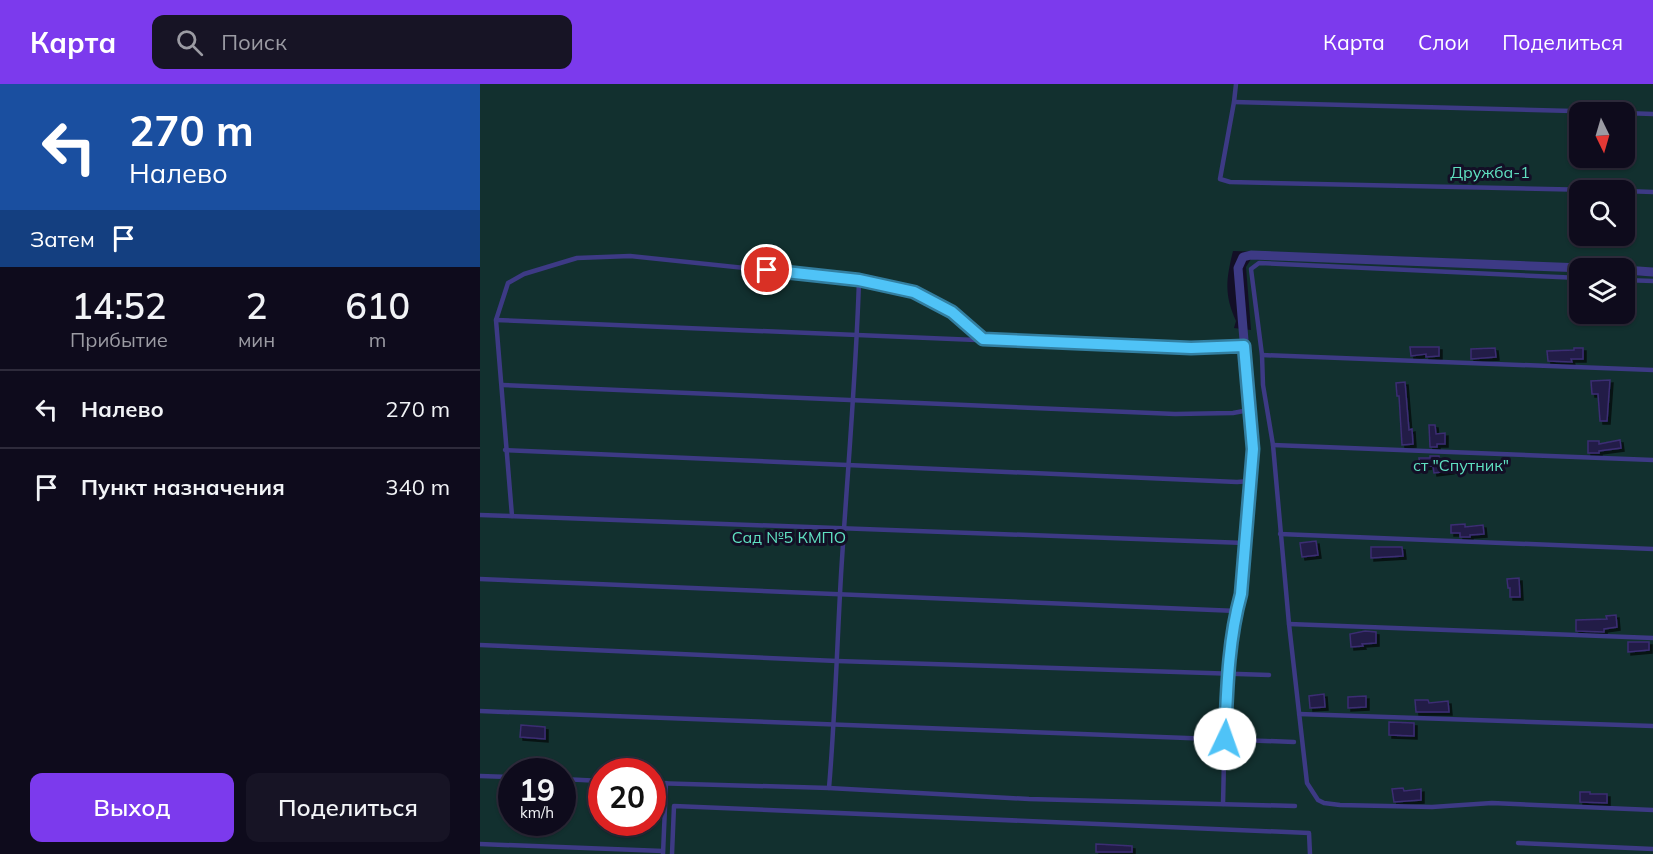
<!DOCTYPE html>
<html lang="ru">
<head>
<meta charset="utf-8">
<style>
	:root { --surface:#0e0b1c; --page:#171425; --text:#f1f3f6; --muted:#9b9ba3; --line:#2e2b3b; --accent:#7c3aed }
	body { margin:0; font-family:Mulish,sans-serif; background:var(--page); color:var(--text); height:100vh; display:flex; flex-direction:column; font-size:22px; white-space:nowrap }
	* { box-sizing:border-box; margin:0 }
	p { font-size:20px; color:var(--muted) }
	.icon { flex:none; width:33px; height:33px; fill:none; stroke:currentColor; stroke-width:2; stroke-linecap:round; stroke-linejoin:round }
	.map { position:relative; flex:1; overflow:hidden }
	.details { display:flex; flex-direction:column; background:var(--surface); width:480px }
	.details>* { flex:none }
	.top-card { background:#1a4fa0; color:#fff; overflow:hidden }
	.needle { width:39px; rotate:175deg }
	.tools { position:absolute; left:1089px; top:18px; display:grid; gap:12px }
	.tools a { display:grid; place-items:center; width:66px; height:66px; border-radius:12px; background:var(--surface); box-shadow:0 2px 4px #0004,0 0 0 2px var(--line); font-size:30px }
	.speed { position:absolute; left:18px; top:674px; display:flex; gap:12px; font-size:30px; font-weight:700; text-align:center }
	.speed>* { display:grid; place-content:center; width:78px; height:78px; border-radius:50%; background:var(--surface); box-shadow:0 2px 4px #0004,0 0 0 2px var(--line); line-height:1 }
	.speed small { font-size:15px; font-weight:400 }
	.speed .limit { border:9px solid #d22; background:#fff; color:#111 }
	.pin { position:absolute; display:grid; place-items:center; width:51px; height:51px; color:#fff; margin:-26px; border:3px solid #fff; border-radius:50%; box-shadow:0 2px 6px #0007 }
	.me { position:absolute; width:66px; margin:-33px; rotate:3deg; stroke-linejoin:round; filter:drop-shadow(0 0 4px #0008) }
	.turn { display:flex; align-items:center; gap:21px; height:126px; padding:0 30px; font-size:27px }
	.turn .icon { width:78px; height:78px; stroke-width:2.5 }
	.turn b { display:block; font-size:42px; line-height:51px }
	.then { display:flex; align-items:center; height:57px; padding:0 30px; background:#0003; gap:12px; font-size:22px }
	.eta { display:flex; justify-content:space-evenly; align-items:center; height:102px; text-align:center }
	.eta b { font-size:36px; font-weight:600; line-height:42px }
	.primary-button { display:flex; gap:12px; margin-top:auto; padding:12px 30px }
	.primary-button a { flex:1; height:69px; border-radius:12px; background:var(--accent); color:#fff; font-size:24px; font-weight:600; line-height:69px; text-align:center }
	.primary-button a+a { background:var(--page); color:var(--text) }
	ul { padding:0; list-style:none }
	li { display:flex; align-items:center; gap:18px; height:78px; padding:0 30px; border-top:2px solid var(--line) }
	li div { flex:1 }
	li b { display:block; font-size:22px }
	li em { font-style:normal }
	header { display:flex; align-items:center; gap:36px; box-sizing:border-box; height:84px; padding:0 30px; background:var(--accent); color:#fff }
	header strong { font-size:28px }
	nav { display:flex; gap:33px; margin-inline-start:auto; font-size:21px }
	.search { width:420px; height:54px; background:var(--page); display:flex; align-items:center; gap:15px; box-sizing:border-box; padding:0 21px; border-radius:12px; color:var(--muted); font-size:22px }
	main { display:flex; flex:1; min-height:0 }
	.map>svg:first-child { display:block }
</style>
</head>
<body>
<header>
<strong>Карта</strong>
<div class="search"><svg class="icon" aria-label="search" viewBox="0 0 24 24"><circle cx="10" cy="10" r="6"/><path d="M15 15l6 6"/></svg>Поиск</div>
<nav><a>Карта</a><a>Слои</a><a>Поделиться</a></nav>
</header>
<main>
<section class="details">
<div class="top-card">
<div class="turn"><svg class="icon" aria-label="left" viewBox="0 0 24 24"><path d="M17 20v-9H6M10 6l-5 5 5 5"/></svg><div><b>270 m</b>Налево</div></div>
<div class="then">Затем<svg class="icon" aria-label="arrive" viewBox="0 0 24 24"><path d="M6 21V4h12l-3 4 3 4H6"/></svg></div>
</div>
<div class="eta">
<div><b>14:52</b><p>Прибытие</p></div>
<div><b>2</b><p>мин</p></div>
<div><b>610</b><p>m</p></div>
</div>
<ul>
<li><svg class="icon" aria-label="left" viewBox="0 0 24 24"><path d="M17 20v-9H6M10 6l-5 5 5 5"/></svg><div><b>Налево</b></div><em>270 m</em></li>
<li><svg class="icon" aria-label="arrive" viewBox="0 0 24 24"><path d="M6 21V4h12l-3 4 3 4H6"/></svg><div><b>Пункт назначения</b></div><em>340 m</em></li>
</ul>
<div class="primary-button"><a>Выход</a><a>Поделиться</a></div>
</section>
<div class="map">
<svg width="1173" height="770" viewBox="0 0 1173 770">
	<defs>
		<filter id="shadow"><feDropShadow dx="3" dy="3" stdDeviation="0" flood-color="#0009"/></filter>
	</defs>
	<rect width="100%" height="100%" fill="#130f26"/>
	<path fill="#12302f" fill-rule="evenodd" d="M0,0H1173V184L906,172L753,167C746,196 744,210 756,237L754,244L771,246L766,183L771,175L909,179L1099,188L1100,230H1144L1145,191L1173,192V770H0ZM1100,28H1144V74H1100ZM1100,106H1144V152H1100ZM32,687H82V738H32ZM122,687H172V738H122Z"/>
	<g fill="#241b47" stroke="#3b2d73" stroke-width="1.5" filter="url(#shadow)">
		<polygon points="930,263 959,263 959,272 946,273 946,270 931,272"/>
		<polygon points="1015,264 1016,273 991,275 991,265"/>
		<polygon points="1094,264 1103,264 1103,275 1091,275 1092,278 1068,277 1067,267 1094,266"/>
		<polygon points="1130,296 1127,337 1120,337 1118,310 1112,310 1111,297"/>
		<polygon points="925,298 929,346 932,345 933,360 922,361 919,312 917,312 916,299"/>
		<polygon points="949,341 955,341 956,350 965,349 965,360 957,360 957,363 950,363"/>
		<polygon points="1140,356 1141,364 1119,367 1119,369 1108,369 1108,357 1119,357 1119,360"/>
		<polygon points="950,372 959,372 960,380 970,387 954,389 953,382 940,383 939,374 950,374"/>
		<polygon points="985,440 985,443 1003,441 1004,450 990,451 990,453 980,453 980,449 971,449 971,441"/>
		<polygon points="836,457 838,471 822,473 820,459"/>
		<polygon points="891,463 922,463 923,472 891,474"/>
		<polygon points="1039,494 1040,513 1030,513 1030,504 1028,504 1027,495"/>
		<polygon points="1136,531 1137,543 1124,545 1124,548 1096,547 1096,536 1127,535 1126,532"/>
		<polygon points="885,547 896,548 896,559 882,560 883,562 871,563 870,550"/>
		<polygon points="1148,558 1169,558 1169,566 1148,568"/>
		<polygon points="844,610 845,623 830,624 829,612"/>
		<polygon points="886,612 886,623 868,624 868,613"/>
		<polygon points="935,616 948,616 949,619 968,617 969,628 936,628"/>
		<polygon points="909,638 934,639 934,652 909,651"/>
		<polygon points="41,641 65,643 65,655 40,653"/>
		<polygon points="923,704 924,707 941,705 941,716 914,718 912,705"/>
		<polygon points="1100,708 1110,708 1110,710 1127,710 1127,719 1100,718"/>
		<polygon points="616,760 652,762 652,768 616,768"/>
	</g>
	<g fill="none" stroke-linecap="round" stroke-linejoin="round">
		<g stroke="#3d3a85" stroke-width="4.5">
			<polyline points="756,0 754,18 740,95 750,98 1112,106"/>
			<polyline points="754,18 1132,28"/>
			<polyline points="1144,29 1173,30"/>
			<polyline points="1144,107 1173,108"/>
			<polyline points="1100,194 779,179 771,185 782,271 783,301 793,361 809,540 827,699 838,716 844,719 860,721 952,723 1012,719 1173,726"/>
			<polyline points="1144,196 1173,197"/>
			<polyline points="16,236 711,265 764,262"/>
			<polyline points="782,271 1173,286"/>
			<polyline points="22,301 695,330 753,329 769,326"/>
			<polyline points="793,361 1173,376"/>
			<path d="M25,366L757,398L770,397L761,510C743,578 745,651 743,720"/>
			<polyline points="0,431 765,459"/>
			<polyline points="32,432 16,236 28,199 44,190 97,174 150,172 379,196 434,208 472,228 503,255"/>
			<polyline points="800,450 1173,465"/>
			<polyline points="0,495 757,527"/>
			<polyline points="809,540 1173,554"/>
			<polyline points="0,561 357,577 789,591"/>
			<polyline points="0,627 814,658"/>
			<polyline points="819,630 1173,642"/>
			<polyline points="0,692 32,693"/>
			<polyline points="82,695 122,697"/>
			<polyline points="172,699 349,704 549,715 815,722"/>
			<path d="M349,704C355,633 357,562 361,491C367,393 376,294 379,196"/>
			<polyline points="1038,759 1173,765"/>
			<polyline points="0,760 183,767"/>
			<polyline points="183,770 186,699"/>
			<polyline points="192,770 194,722 829,749 830,770"/>
		</g>
		<g stroke="#3d3a85" stroke-width="9">
			<polyline points="1144,186 1173,188"/>
			<polyline points="770,397 773,365 758,184 763,173 771,171 1103,184"/>
		</g>
	</g>
	<g fill="none" stroke-linecap="round" stroke-linejoin="round">
		<g stroke="#337fa1" stroke-width="15">
			<path id="route" d="M287,186L379,196L434,208L472,228L503,255L711,264L764,262L773,365L761,510C748,557 747,607 745,655"/>
		</g>
		<use href="#route" stroke="#4fc3f7" stroke-width="10"/>
	</g>
	<g text-anchor="middle" dominant-baseline="central" stroke-width="6" stroke-linejoin="round" paint-order="stroke">
		<g font-size="16" fill="#5fe0c0" stroke="#130f26">
			<text x="1010" y="88">Дружба-1</text>
			<text x="981" y="381">ст "Спутник"</text>
			<text x="309" y="453">Сад №5 КМПО</text>
		</g>
	</g>
</svg>
<div class="tools">
<a><svg class="needle" viewBox="-14 -14 28 28"><path d="M0-13l5 13h-10z" fill="#e53935"/><path d="M0 13l5-13h-10z" fill="#9b9ba3"/></svg></a>
<a><svg class="icon" aria-label="search" viewBox="0 0 24 24"><circle cx="10" cy="10" r="6"/><path d="M15 15l6 6"/></svg></a>
<a><svg class="icon" aria-label="layers" viewBox="0 0 24 24"><path d="M12 4l9 5-9 5-9-5zM3 14l9 5 9-5"/></svg></a>
</div>
<div class="speed"><div>19<small>km/h</small></div><div class="limit">20</div></div>
<div class="pin" style="left:287px;top:186px;background:#d93025"><svg class="icon" aria-label="arrive" viewBox="0 0 24 24"><path d="M6 21V4h12l-3 4 3 4H6"/></svg></div>
<svg class="me" style="left:745px;top:655px" viewBox="-20 -20 40 40"><circle r="19" fill="#fff"/><path d="M0-13L10 11 0 6-10 11z" fill="#4fc3f7"/></svg>
</div>
</main>
</body>
</html>
